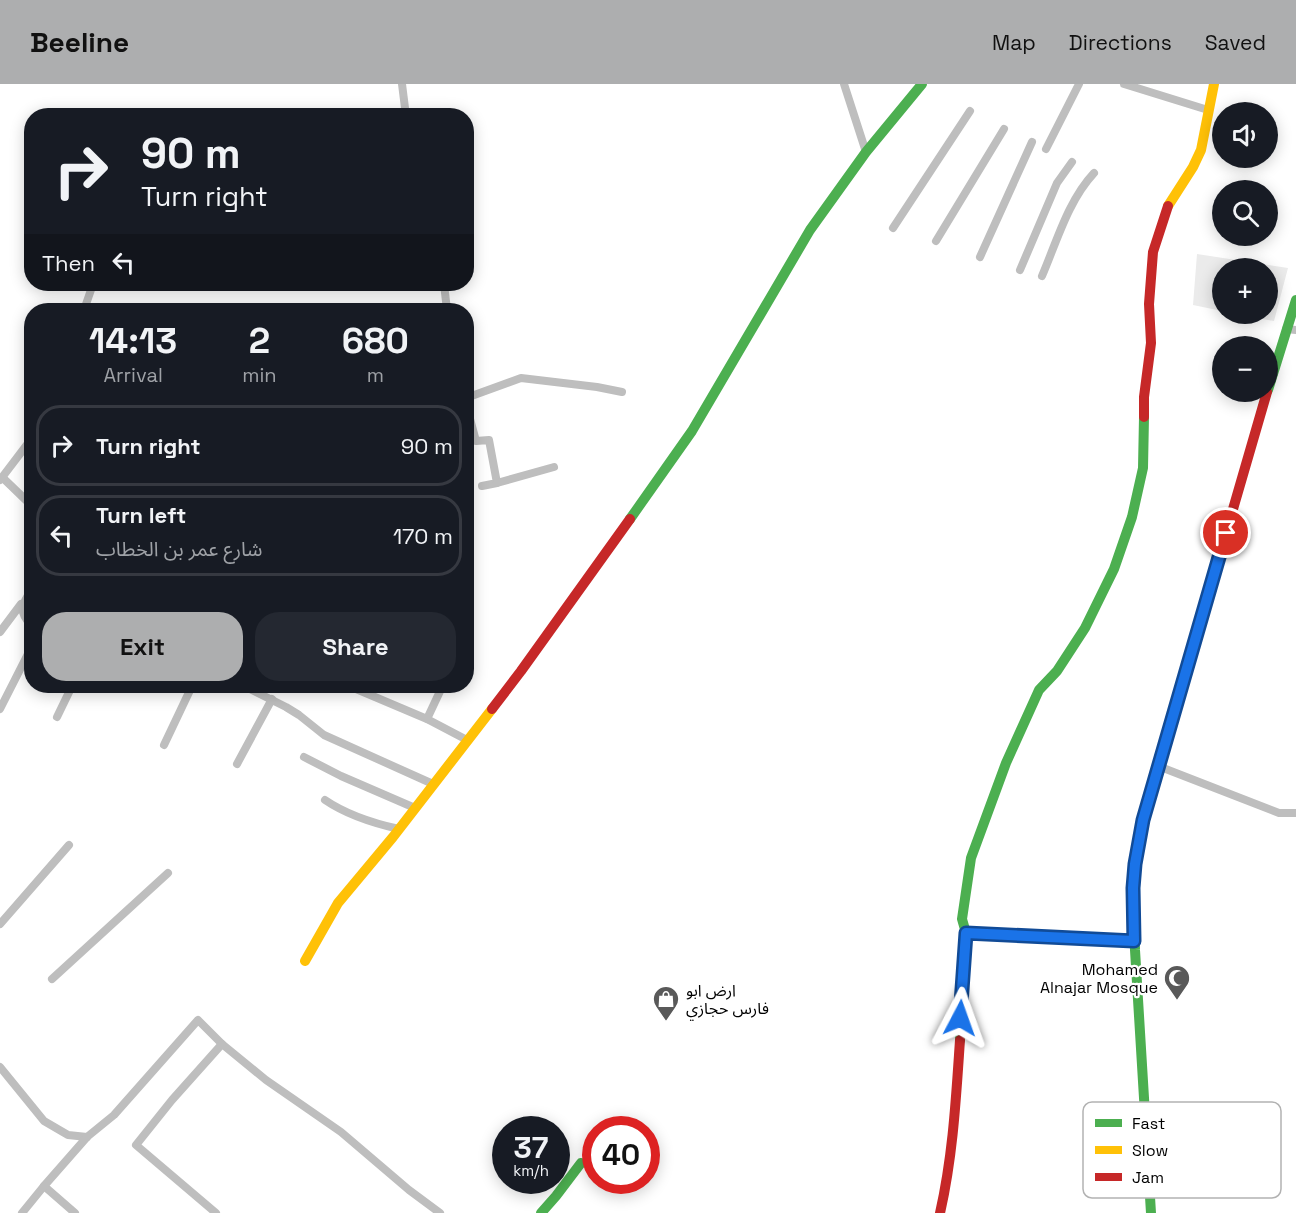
<!DOCTYPE html>
<html lang="en">
<head>
<meta charset="utf-8">
<style>
	:root { --surface:#171b24; --page:#242831; --text:#f1f3f6; --muted:#9ea1a6; --line:#363941; --accent:#adaeaf }
	body { margin:0; font-family:"Space Grotesk","Noto Sans Arabic",sans-serif; background:var(--page); color:var(--text); height:100vh; display:flex; flex-direction:column; font-size:22px; white-space:nowrap }
	* { box-sizing:border-box; margin:0 }
	p { font-size:20px; color:var(--muted) }
	.icon { flex:none; width:33px; height:33px; fill:none; stroke:currentColor; stroke-width:2; stroke-linecap:round; stroke-linejoin:round }
	.map { position:relative; flex:1; overflow:hidden }
	.sheet { position:absolute; left:24px; top:219px; width:450px; height:390px; display:flex; flex-direction:column; background:var(--surface); border-radius:24px; box-shadow:0 3px 15px #0003 }
	.sheet>* { flex:none }
	.top-card { position:absolute; left:24px; top:24px; width:450px; height:183px; border-radius:24px; box-shadow:0 3px 15px #0003; background:#171b24; color:var(--text); overflow:hidden }
	.controls { position:absolute; left:1212px; top:18px; display:grid; gap:12px }
	.controls a { display:grid; place-items:center; width:66px; height:66px; border-radius:50%; background:var(--surface); box-shadow:0 3px 15px #0003; font-size:30px }
	.speed { position:absolute; left:492px; top:1032px; display:flex; gap:12px; font-size:30px; font-weight:700; text-align:center }
	.speed>* { display:grid; place-content:center; width:78px; height:78px; border-radius:50%; background:var(--surface); box-shadow:0 3px 15px #0003; line-height:1 }
	.speed small { font-size:15px; font-weight:400 }
	.speed .limit { border:9px solid #d22; background:#fff; color:#111 }
	.pin { position:absolute; display:grid; place-items:center; width:51px; height:51px; color:#fff; margin:-26px; border:3px solid #fff; border-radius:50%; box-shadow:0 2px 6px #0007 }
	.me { position:absolute; width:66px; margin:-33px; rotate:4deg; stroke-linejoin:round; filter:drop-shadow(0 0 4px #0008) }
	.turn { display:flex; align-items:center; gap:21px; height:126px; padding:0 18px; font-size:27px }
	.turn .icon { width:78px; height:78px; stroke-width:2.5 }
	.turn b { display:block; font-size:42px; line-height:51px }
	.then { display:flex; align-items:center; height:57px; padding:0 18px; background:#0003; gap:12px; font-size:22px }
	.eta { display:flex; justify-content:space-evenly; align-items:center; height:102px; text-align:center }
	.eta b { font-size:36px; font-weight:800; line-height:42px }
	.cta { display:flex; gap:12px; margin-top:auto; padding:12px 18px }
	.cta a { flex:1; height:69px; border-radius:24px; background:var(--accent); color:#111; font-size:24px; font-weight:800; line-height:69px; text-align:center }
	.cta a+a { background:var(--page); color:var(--text) }
	ul { padding:0; list-style:none }
	li { display:flex; align-items:center; gap:18px; height:81px; margin:0 12px 9px; padding:0 6px; border:3px solid var(--line); border-radius:24px }
	li div { flex:1 }
	li b { display:block; font-size:22px }
	li em { font-style:normal }
	header { display:flex; align-items:center; gap:36px; box-sizing:border-box; height:84px; padding:0 30px; background:var(--accent); color:#111 }
	header strong { font-size:28px }
	nav { display:flex; gap:33px; margin-inline-start:auto; font-size:21px }
	.map>svg:first-child { display:block }
</style>
</head>
<body>
<header>
<strong>Beeline</strong>
<nav><a>Map</a><a>Directions</a><a>Saved</a></nav>
</header>
<div class="map">
<svg width="1296" height="1129" viewBox="0 0 1296 1129">
	<rect width="100%" height="100%" fill="#fff"/>
	<polygon fill="#ebebeb" points="1197,170 1288,184 1274,237 1235,230 1268,230 1268,184 1222,184 1222,227 1193,221"/>
	<g fill="none" stroke-linecap="round" stroke-linejoin="round">
		<g stroke="#bebebe" stroke-width="8">
			<polyline points="402,0 406,32"/>
			<polyline points="844,0 866,68"/>
			<polyline points="1124,0 1208,26"/>
			<polyline points="1046,65 1079,0"/>
			<polyline points="893,144 970,27"/>
			<polyline points="936,157 1004,45"/>
			<polyline points="980,173 1032,58"/>
			<polyline points="1020,186 1057,99 1072,78"/>
			<path d="M1042,192C1057,157 1068,117 1094,89"/>
			<polyline points="444,200 447,226"/>
			<polyline points="84,226 93,200"/>
			<polyline points="1286,245 1296,246"/>
			<polyline points="466,314 521,294 597,303 622,308"/>
			<polyline points="466,320 476,357 489,356 497,399 482,402"/>
			<polyline points="3,394 32,422"/>
			<polyline points="0,396 32,354"/>
			<polyline points="497,399 554,383"/>
			<path d="M32,505C21,521 18,528 32,542"/>
			<polyline points="0,548 21,520"/>
			<polyline points="244,602 286,623 299,631 324,651 433,700"/>
			<polyline points="349,602 427,635 467,656"/>
			<polyline points="0,625 32,562"/>
			<polyline points="57,633 72,602"/>
			<polyline points="427,635 442,603"/>
			<polyline points="164,661 192,602"/>
			<polyline points="304,673 341,692 415,724"/>
			<polyline points="237,680 272,615"/>
			<polyline points="1158,682 1279,729 1296,729"/>
			<path d="M325,716C347,731 372,739 399,745"/>
			<polyline points="0,840 69,761"/>
			<polyline points="966,849 1134,857"/>
			<polyline points="52,895 168,789"/>
			<polyline points="0,983 44,1037 68,1051 87,1053"/>
			<polyline points="44,1102 75,1129"/>
			<polyline points="22,1129 44,1102 87,1053 114,1031 198,936 222,960 266,996 341,1048 409,1106 440,1129"/>
			<polyline points="216,1129 136,1061 172,1016 222,960"/>
		</g>
		<g stroke="#4caf50" stroke-width="10">
			<polyline points="1268,306 1296,216"/>
			<polyline points="630,435 692,347 810,146 866,68 922,0"/>
			<polyline points="960,956 966,849 962,835 971,774 1006,679 1039,606 1057,587 1085,544 1114,485 1132,433 1143,384 1144,333"/>
			<polyline points="541,1129 556,1112 581,1079"/>
			<polyline points="1151,1129 1135,866 1133,804 1135,780 1143,736 1159,679"/>
		</g>
		<g stroke="#ffc107" stroke-width="10">
			<polyline points="1168,122 1193,83 1201,66 1214,0"/>
			<polyline points="1159,679 1213,494"/>
			<polyline points="305,877 338,819 393,753 492,625"/>
		</g>
		<g stroke="#c62828" stroke-width="10">
			<polyline points="1144,333 1144,313 1151,259 1149,220 1153,168 1168,122"/>
			<polyline points="1213,494 1267,308"/>
			<polyline points="492,625 521,587 630,435"/>
			<path d="M940,1129C953,1072 956,1014 960,956"/>
		</g>
	</g>
	<g fill="none" stroke-linecap="round" stroke-linejoin="round">
		<g stroke="#114b97" stroke-width="15">
			<polyline id="route" points="960,934 966,849 1134,857 1133,804 1135,780 1143,736 1226,449"/>
		</g>
		<use href="#route" stroke="#1a73e8" stroke-width="10"/>
	</g>
	<defs>
		<g id="mosque-pin" transform="scale(1.35)"><path d="M0 17L-7.5 6A9.5 9.5 0 1 1 7.5 6Z" fill="#595959" stroke="#fff"/><path d="M3.5-4.9A6 6 0 1 0 3.5 4.9A5 5 0 1 1 3.5-4.9Z" fill="#fff"/></g>
		<g id="shop-pin" transform="scale(1.35)"><path d="M0 17L-7.5 6A9.5 9.5 0 1 1 7.5 6Z" fill="#595959" stroke="#fff"/><path d="M-5-2.5h2.3a2.7 3.5 0 0 1 5.4 0H5L5.5 6h-11ZM-1.5-2.5h3a1.5 2.3 0 0 0-3 0Z" fill="#fff"/></g>
	</defs>
	<g fill-rule="evenodd">
		<use href="#mosque-pin" x="1177" y="894"/>
		<use href="#shop-pin" x="666" y="915"/>
	</g>
	<g text-anchor="middle" dominant-baseline="central" stroke-width="4.5" stroke-linejoin="round" paint-order="stroke">
		<g font-size="16" fill="#000" stroke="#fff" text-anchor="end">
			<text x="1158" y="885">Mohamed<tspan x="1158" dy="18">Alnajar Mosque</tspan></text>
			<text x="686" y="906" text-anchor="start">ارض ابو<tspan x="686" dy="18">فارس حجازي</tspan></text>
		</g>
	</g>
	<rect x="1083" y="1018" width="198" height="96" rx="9" fill="#fff" stroke="#b2b2b2" stroke-width="1.5"/>
	<rect x="1095" y="1035" width="27" height="8" fill="#4caf50"/>
	<rect x="1095" y="1062" width="27" height="8" fill="#ffc107"/>
	<rect x="1095" y="1089" width="27" height="8" fill="#c62828"/>
	<g font-size="16" fill="#000">
		<text x="1132" y="1045">Fast</text>
		<text x="1132" y="1072">Slow</text>
		<text x="1132" y="1099">Jam</text>
	</g>
</svg>
<div class="controls">
<a><svg class="icon" aria-label="sound" viewBox="0 0 24 24"><path d="M4 9h4l5-4v14l-5-4H4zM17 9q2 3 0 6"/></svg></a>
<a><svg class="icon" aria-label="search" viewBox="0 0 24 24"><circle cx="10" cy="10" r="6"/><path d="M15 15l6 6"/></svg></a>
<a>+</a>
<a>−</a>
</div>
<div class="speed"><div>37<small>km/h</small></div><div class="limit">40</div></div>
<div class="pin" style="left:1226px;top:449px;background:#d93025"><svg class="icon" aria-label="arrive" viewBox="0 0 24 24"><path d="M6 21V4h12l-3 4 3 4H6"/></svg></div>
<svg class="me" style="left:960px;top:934px" viewBox="-20 -20 40 40"><path d="M0-17L14 15 0 8-14 15z" fill="#1a73e8" stroke="#fff" stroke-width="4"/></svg>
<div class="top-card">
<div class="turn"><svg class="icon" aria-label="right" viewBox="0 0 24 24"><path d="M7 20v-9h11M14 6l5 5-5 5"/></svg><div><b>90 m</b>Turn right</div></div>
<div class="then">Then<svg class="icon" aria-label="left" viewBox="0 0 24 24"><path d="M17 20v-9H6M10 6l-5 5 5 5"/></svg></div>
</div>
<section class="sheet">
<div class="eta">
<div><b>14:13</b><p>Arrival</p></div>
<div><b>2</b><p>min</p></div>
<div><b>680</b><p>m</p></div>
</div>
<ul>
<li><svg class="icon" aria-label="right" viewBox="0 0 24 24"><path d="M7 20v-9h11M14 6l5 5-5 5"/></svg><div><b>Turn right</b></div><em>90 m</em></li>
<li><svg class="icon" aria-label="left" viewBox="0 0 24 24"><path d="M17 20v-9H6M10 6l-5 5 5 5"/></svg><div><b>Turn left</b><p>شارع عمر بن الخطاب</p></div><em>170 m</em></li>
</ul>
<div class="cta"><a>Exit</a><a>Share</a></div>
</section>
</div>
</body>
</html>
